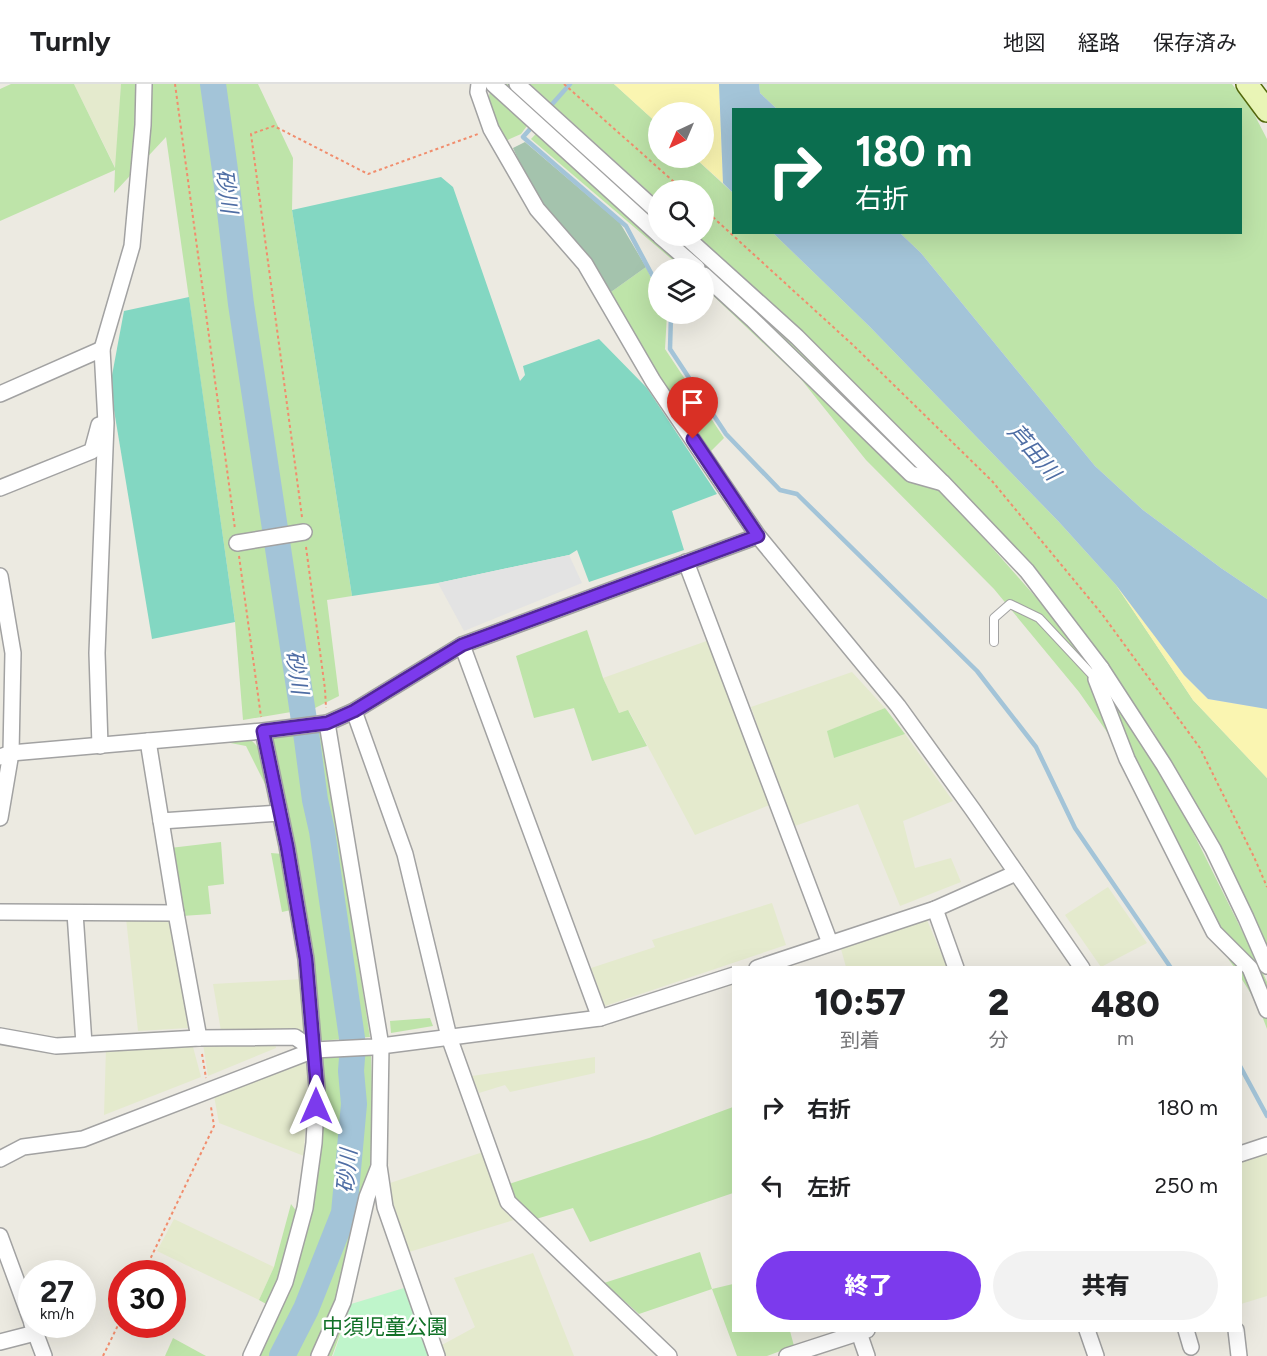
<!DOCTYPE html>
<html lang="ja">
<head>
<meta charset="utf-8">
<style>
	:root { --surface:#fff; --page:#f2f2f2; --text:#202124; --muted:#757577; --line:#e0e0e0; --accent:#7c3aed }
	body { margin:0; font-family:Figtree,"Noto Sans JP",sans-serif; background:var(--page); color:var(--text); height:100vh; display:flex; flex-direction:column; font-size:22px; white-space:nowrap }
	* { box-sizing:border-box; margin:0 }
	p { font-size:20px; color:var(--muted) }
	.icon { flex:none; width:33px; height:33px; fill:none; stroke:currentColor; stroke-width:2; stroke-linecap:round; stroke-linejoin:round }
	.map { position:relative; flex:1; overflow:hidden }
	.sheet { position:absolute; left:732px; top:882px; width:510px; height:366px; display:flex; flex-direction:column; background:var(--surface); border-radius:0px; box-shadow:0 6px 24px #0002 }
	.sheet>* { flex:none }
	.hud { position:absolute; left:732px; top:24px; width:510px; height:126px; border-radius:0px; box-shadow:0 6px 24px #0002; background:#0b6e4f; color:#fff; overflow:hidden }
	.needle { width:39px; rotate:224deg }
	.tools { position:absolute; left:648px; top:18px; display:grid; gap:12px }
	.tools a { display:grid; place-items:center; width:66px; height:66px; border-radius:50%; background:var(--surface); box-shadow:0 6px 24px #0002; font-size:30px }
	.speed { position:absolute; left:18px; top:1176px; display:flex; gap:12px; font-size:30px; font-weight:700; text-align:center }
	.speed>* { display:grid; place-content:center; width:78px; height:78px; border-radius:50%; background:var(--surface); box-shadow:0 6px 24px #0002; line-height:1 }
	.speed small { font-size:15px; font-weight:400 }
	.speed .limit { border:9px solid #d22; background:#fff; color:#111 }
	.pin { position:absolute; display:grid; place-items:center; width:51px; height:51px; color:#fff; margin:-62px -26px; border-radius:50% 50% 50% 0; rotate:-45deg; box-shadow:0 0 6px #0007 }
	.pin .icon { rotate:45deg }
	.me { position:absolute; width:66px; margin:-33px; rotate:0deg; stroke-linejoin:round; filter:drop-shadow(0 0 4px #0008) }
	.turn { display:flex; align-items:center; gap:21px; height:126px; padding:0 24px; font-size:27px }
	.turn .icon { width:78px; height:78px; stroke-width:2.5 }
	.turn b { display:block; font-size:42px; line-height:51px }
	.eta { display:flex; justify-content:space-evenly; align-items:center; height:102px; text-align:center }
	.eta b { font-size:36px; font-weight:800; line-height:42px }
	.cta { display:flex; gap:12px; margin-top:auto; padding:12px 24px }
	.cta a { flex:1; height:69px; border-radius:36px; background:var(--accent); color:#fff; font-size:24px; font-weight:800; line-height:69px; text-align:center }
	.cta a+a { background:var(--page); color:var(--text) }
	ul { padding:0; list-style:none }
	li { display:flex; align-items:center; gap:18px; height:78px; padding:0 24px }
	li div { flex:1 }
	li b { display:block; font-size:22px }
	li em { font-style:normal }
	header { display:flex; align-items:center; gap:36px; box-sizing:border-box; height:84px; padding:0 30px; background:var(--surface); border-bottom:2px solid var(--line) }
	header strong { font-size:28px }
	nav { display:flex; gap:33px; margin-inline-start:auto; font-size:21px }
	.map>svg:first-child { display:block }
</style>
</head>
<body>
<header>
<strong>Turnly</strong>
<nav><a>地図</a><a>経路</a><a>保存済み</a></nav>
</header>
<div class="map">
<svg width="1267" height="1272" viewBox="0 0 1267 1272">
	<rect width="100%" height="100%" fill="#eceae1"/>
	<g fill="#e4eacd">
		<polygon points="74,0 121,0 116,85"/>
		<polygon points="715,554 772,720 695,751 629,627 619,629 603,594"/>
		<polygon points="852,588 885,624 828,647 834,674 905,650 953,717 903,737 915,784 951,774 961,798 900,822 858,720 792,743 751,623"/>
		<polygon points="1108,803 1147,859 1101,883 1065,831"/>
		<polygon points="772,819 786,861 605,922 591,884 655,863 652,856"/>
		<polygon points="126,834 172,834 188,944 138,947"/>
		<polygon points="927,836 947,883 846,883 841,865"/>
		<polygon points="303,895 305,948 221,947 213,900"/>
		<polygon points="192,959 201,993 104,1031 106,964"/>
		<polygon points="275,959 276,964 208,992 203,960"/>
		<polygon points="308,973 304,1072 219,1039 214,1012"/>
		<polygon points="595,973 595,989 510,1008 505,1001 479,1009 472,992"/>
		<polygon points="483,1068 502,1125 514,1136 409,1168 387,1100"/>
		<polygon points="1267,1071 1267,1212 1241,1220 1240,1076"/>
		<polygon points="174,1135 274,1183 259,1216 157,1167"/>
		<polygon points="533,1169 574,1272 443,1272 440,1262 475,1243 454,1194"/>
	</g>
	<g fill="#bee4a9">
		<polygon points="11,0 74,0 115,84 121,0 258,0 293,74 292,126 352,512 327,516 339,612 315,624 243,636 235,538 166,53 114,109 115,86 0,137 0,5"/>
		<polygon points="491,0 509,0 538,27 521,50 503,58 488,19"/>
		<polygon points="530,0 614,0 658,40 658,74 695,74 733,109 734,148 773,149 869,242 1059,438 1116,501 1193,616 1267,694 1267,867 1257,843 1153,647 1034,488 980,428 820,264 697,152 704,152 704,106 658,106 658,116"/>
		<polygon points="759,0 1232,0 1253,28 1267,55 1267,515 1221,484 1143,426 1095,382 921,169 900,149 1240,148 1240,26 777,25 760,9"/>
		<polygon points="548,37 658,136 658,152 675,152 797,262 958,425 1078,561 1167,696 1262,887 1267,898 1267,945 1258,921 1241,894 1240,884 1234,883 1229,876 1149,708 1079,608 994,505 866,376 800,294 704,203 704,184 682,184 531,55"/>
		<polygon points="646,183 658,209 658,230 667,230 665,265 724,354 709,369 650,284 611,208"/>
		<polygon points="587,546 603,594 619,629 628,626 647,662 592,677 574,624 534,634 516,572"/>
		<polygon points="885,624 905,650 834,674 827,647"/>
		<polygon points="322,645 370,953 318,957 269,653"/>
		<path d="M247,653C266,666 265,682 269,704L266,702L246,662L220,657Z"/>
		<polygon points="221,758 224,800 208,802 211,830 182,832 170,764"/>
		<polygon points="271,769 283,770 291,826 282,828"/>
		<polygon points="430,934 433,942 391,949 390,937"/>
		<polygon points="371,971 375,1110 351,1220 332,1272 256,1272 291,1197 319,974"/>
		<polygon points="733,1023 733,1109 590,1158 573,1124 536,1135 514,1116 509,1100 649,1054"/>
		<polygon points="291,1120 297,1128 282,1187 268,1221 259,1216 274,1183"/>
		<polygon points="700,1168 712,1205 733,1200 734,1246 790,1247 794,1262 767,1272 737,1272 712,1205 639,1230 604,1199"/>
		<polygon points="173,1254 206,1272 165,1272"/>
	</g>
	<g fill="#faf5b1">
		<polygon points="614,0 719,0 723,99 695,74 704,74 704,28 658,28 658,40"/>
		<polygon points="1116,501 1184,591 1208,615 1267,625 1267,694 1193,616"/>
	</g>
	<polygon fill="#a4c3ad" points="525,58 620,139 646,183 611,208 538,119 513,64"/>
	<polygon fill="#bff5cb" points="404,1204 429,1272 333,1272 351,1220"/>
	<g fill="#83d7c2">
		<polygon points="441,93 453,103 520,297 525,291 523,282 599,255 647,304 717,410 672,427 684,466 589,498 577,466 569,471 438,499 352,512 292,126"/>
		<polygon points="189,213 235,538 152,555 110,302 124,227"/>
	</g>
	<polygon fill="#e3e3e3" points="569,471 582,499 464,547 438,499"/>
	<g fill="#a3c4d8">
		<polygon points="719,0 759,0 760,9 777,25 734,26 733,109 723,99"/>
		<polygon points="773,149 900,149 921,169 1095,382 1143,426 1221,484 1267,515 1267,625 1208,615 1184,591 1116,501 1059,438 869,242"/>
	</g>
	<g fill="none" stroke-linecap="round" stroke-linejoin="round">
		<g stroke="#a3c4d8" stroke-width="4.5">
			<polyline points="570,0 523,53 626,142 658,202"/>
			<polyline points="671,230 670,265 726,350 780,406 797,410 977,587 1036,663 1075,744 1171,884"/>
			<polyline points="1240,982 1267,1032"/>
		</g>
		<polyline stroke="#a3c4d8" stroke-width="26" points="213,0 225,86 241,220 307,656 315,716 322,747 353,961 351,987 354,1020 344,1129 306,1225 282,1272"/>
		<g stroke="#a2a2a2" stroke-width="10">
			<polyline id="lane" points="994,558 994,534 1010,520 1039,534 1096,595"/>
		</g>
		<g stroke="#a2a2a2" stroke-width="18">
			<g id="street">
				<polyline points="479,0 478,8 491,45 537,125 585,180 653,297 758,452 898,622 973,726 1082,884"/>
				<polyline points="493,0 658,150"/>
				<polyline points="517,0 658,128"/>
				<polyline points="660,152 697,184"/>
				<polyline points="685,152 797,253 944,400 1027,487 1101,584 1164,681 1213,765 1246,834 1267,882"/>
				<polyline points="704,191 752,235 911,390 943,399"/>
				<polyline points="0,310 102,265"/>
				<polyline points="0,404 92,367 99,341 102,340"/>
				<polyline points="237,459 304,448"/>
				<polyline points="686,478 830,859"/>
				<polyline points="0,492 13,569 11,669 0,734"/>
				<polyline points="462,561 600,934"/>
				<polyline points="1101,584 1096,595 1127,675 1214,848 1250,884 1267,926"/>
				<polyline points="354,627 405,770 449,953 508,1118 669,1272"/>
				<polyline points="327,639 381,962 379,1082 385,1123 437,1272"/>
				<polyline points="148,657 176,829 199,954"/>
				<polyline points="100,662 97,569 106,339 102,265 132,162 143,41 144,0"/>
				<polyline points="0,673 11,669 263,647 327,639 354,627 462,561 758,452"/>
				<polyline points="161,737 280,729"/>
				<polyline points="935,825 956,884"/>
				<polyline points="0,828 176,829"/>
				<polyline points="75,829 84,960"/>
				<polyline points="757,884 935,825 1016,789"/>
				<polyline points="0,952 56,962 199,954 295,953 314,966 83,1055 23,1063 0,1075"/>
				<polyline points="314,966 373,963 600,934 734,891"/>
				<polyline points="1240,1070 1267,1061"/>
				<polyline points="0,1152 32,1239"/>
				<polyline points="32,1240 44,1272"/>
				<polyline points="858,1246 867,1272"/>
				<polyline points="1087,1246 1096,1272"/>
				<polyline points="1186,1246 1191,1263"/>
				<polyline points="1236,1246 1239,1272"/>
				<polyline points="0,1258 35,1249"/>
				<polyline points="251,1272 285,1198 305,1124 314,1059 317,1004 306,875 287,762 263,647"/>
				<polyline points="319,1272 343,1218 367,1113 378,1085"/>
				<polyline points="787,1272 867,1246"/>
			</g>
		</g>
		<g stroke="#52690b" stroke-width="24">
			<polyline id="secondary" points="1247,0 1267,27"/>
		</g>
		<g stroke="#f18d6d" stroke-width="2" stroke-dasharray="3 3" stroke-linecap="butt">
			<polyline points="175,0 235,445"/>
			<polyline points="564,0 683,106"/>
			<polyline points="704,125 854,262 992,397 1102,530 1200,664 1254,773 1267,803"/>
			<polyline points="302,433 251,50 274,42 368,90 478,50"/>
			<polyline points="306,463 325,605 326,624"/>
			<polyline points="239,472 261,633"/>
			<polyline points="202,970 206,994"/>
			<polyline points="143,1190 214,1042 211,1023"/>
			<polyline points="103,1272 122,1233"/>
		</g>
		<use href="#lane" stroke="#fff" stroke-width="8"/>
		<use href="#street" stroke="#fff" stroke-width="15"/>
		<use href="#secondary" stroke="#e9f5b6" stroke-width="21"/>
	</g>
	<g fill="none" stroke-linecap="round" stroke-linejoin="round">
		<g stroke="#51269a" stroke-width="15">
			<polyline id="route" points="316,1022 317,1004 306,875 287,762 263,647 327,639 354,627 462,561 758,452 693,355"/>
		</g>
		<use href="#route" stroke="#7c3aed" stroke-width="10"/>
	</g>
	<g text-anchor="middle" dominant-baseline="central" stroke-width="5" stroke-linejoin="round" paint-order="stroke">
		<g font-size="21" fill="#117127" stroke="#fff">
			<text x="385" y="1242">中須児童公園</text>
		</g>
		<g font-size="22" font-style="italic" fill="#4e6da4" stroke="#fff">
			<text transform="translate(227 107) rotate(83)">砂川</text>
			<text transform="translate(1034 368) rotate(49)">芦田川</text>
			<text transform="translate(297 588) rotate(81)">砂川</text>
			<text transform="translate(347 1087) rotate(-85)">砂川</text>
		</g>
	</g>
</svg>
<div class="tools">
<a><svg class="needle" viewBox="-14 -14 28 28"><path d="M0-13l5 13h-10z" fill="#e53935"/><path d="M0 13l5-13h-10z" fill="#757577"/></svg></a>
<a><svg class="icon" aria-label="search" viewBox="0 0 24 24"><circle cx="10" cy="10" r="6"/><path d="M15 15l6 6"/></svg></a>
<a><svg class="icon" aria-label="layers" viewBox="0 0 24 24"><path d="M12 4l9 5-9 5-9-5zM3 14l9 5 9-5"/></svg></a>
</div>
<div class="speed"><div>27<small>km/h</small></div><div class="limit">30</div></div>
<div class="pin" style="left:693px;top:355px;background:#d93025"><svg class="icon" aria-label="arrive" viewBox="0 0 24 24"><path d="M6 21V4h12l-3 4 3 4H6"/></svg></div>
<svg class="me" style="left:316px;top:1022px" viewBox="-20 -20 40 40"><path d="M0-17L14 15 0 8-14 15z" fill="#7c3aed" stroke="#fff" stroke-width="4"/></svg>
<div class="hud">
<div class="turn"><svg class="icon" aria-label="right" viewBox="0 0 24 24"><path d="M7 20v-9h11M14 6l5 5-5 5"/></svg><div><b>180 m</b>右折</div></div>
</div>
<section class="sheet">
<div class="eta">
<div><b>10:57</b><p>到着</p></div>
<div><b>2</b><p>分</p></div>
<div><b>480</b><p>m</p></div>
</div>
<ul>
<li><svg class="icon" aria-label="right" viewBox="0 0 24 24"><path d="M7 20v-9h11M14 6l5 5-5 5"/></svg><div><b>右折</b></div><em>180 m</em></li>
<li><svg class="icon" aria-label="left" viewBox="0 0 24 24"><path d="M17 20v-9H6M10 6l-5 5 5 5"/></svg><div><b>左折</b></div><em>250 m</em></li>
</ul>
<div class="cta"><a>終了</a><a>共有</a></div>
</section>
</div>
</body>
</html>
